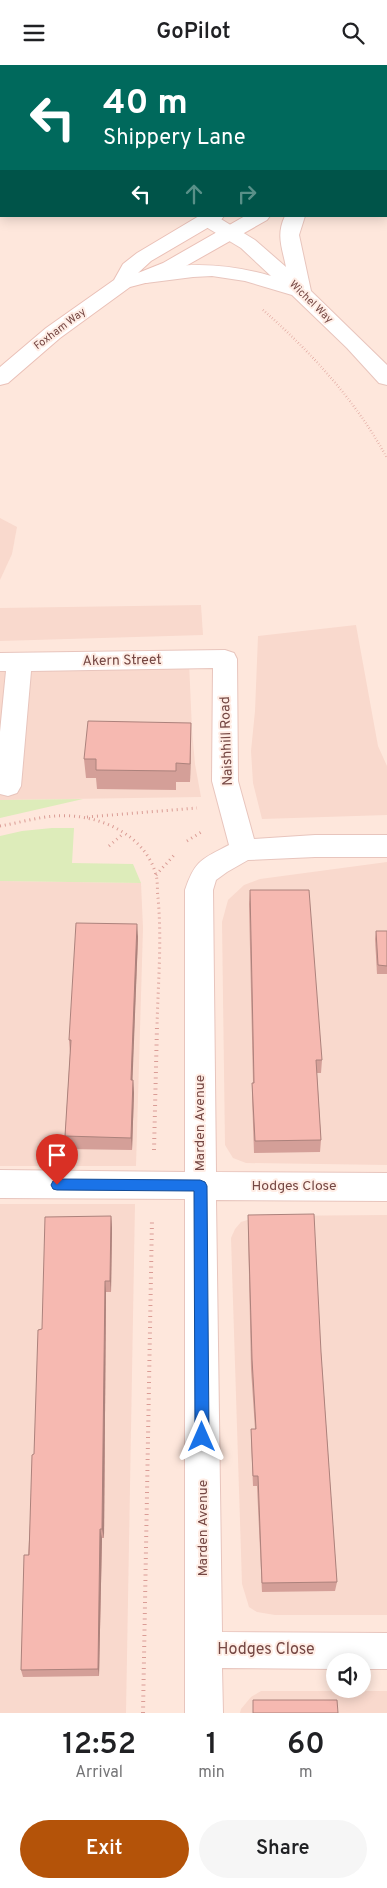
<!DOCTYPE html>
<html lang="en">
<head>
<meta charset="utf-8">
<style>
	:root { --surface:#fff; --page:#f6f6f6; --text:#202124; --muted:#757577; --accent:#b45309 }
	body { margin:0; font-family:Overpass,sans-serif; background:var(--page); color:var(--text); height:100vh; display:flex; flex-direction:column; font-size:19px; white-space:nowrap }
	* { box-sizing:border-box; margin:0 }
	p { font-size:16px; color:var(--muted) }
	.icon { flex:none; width:28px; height:28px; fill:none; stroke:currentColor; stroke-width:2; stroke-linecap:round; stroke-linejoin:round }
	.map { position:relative; height:1648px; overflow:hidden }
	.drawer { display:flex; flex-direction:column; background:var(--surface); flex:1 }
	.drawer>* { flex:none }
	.guide { position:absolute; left:0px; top:0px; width:388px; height:152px; box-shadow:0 2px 12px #0003; background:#00695c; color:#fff; overflow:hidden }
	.fabs { position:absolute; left:326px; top:1588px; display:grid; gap:10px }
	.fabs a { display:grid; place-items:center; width:45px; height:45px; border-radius:50%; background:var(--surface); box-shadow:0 2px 12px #0003; font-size:25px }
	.pin { position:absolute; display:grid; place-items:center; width:42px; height:42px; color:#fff; margin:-51px -21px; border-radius:50% 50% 50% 0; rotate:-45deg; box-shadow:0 0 5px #0007 }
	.pin .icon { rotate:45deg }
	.me { position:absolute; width:55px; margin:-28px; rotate:0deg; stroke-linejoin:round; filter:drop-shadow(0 0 4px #0008) }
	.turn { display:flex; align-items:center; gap:18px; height:105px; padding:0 20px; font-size:22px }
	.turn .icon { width:65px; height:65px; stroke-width:2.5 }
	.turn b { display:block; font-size:35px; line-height:42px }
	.lanes { display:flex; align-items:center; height:48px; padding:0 20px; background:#0003; justify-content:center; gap:25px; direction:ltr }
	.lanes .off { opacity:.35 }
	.eta { display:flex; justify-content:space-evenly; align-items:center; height:85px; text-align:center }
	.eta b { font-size:30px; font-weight:600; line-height:35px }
	.primary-button { display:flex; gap:10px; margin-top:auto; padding:10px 20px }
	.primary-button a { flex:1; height:58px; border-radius:30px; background:var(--accent); color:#fff; font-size:20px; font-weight:600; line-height:58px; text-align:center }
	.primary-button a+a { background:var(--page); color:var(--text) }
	header { display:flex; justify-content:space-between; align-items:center; height:65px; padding:0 20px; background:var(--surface); font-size:22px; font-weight:600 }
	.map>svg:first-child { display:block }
</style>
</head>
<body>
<header><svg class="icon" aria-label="menu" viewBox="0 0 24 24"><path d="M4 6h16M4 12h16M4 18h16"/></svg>GoPilot<svg class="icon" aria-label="search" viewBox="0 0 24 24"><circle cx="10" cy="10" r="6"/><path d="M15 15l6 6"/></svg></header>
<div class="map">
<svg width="387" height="1648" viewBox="0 0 387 1648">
	<rect width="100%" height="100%" fill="#fee7dc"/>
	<g fill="#f9d9cd">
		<polygon points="0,453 17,462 12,489 0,515"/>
		<polygon points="201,540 203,570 0,576 0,543"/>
		<polygon points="356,560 378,681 387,701 387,750 262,754 253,718 251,686 255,646 258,571"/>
		<polygon points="189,597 192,665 195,699 201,732 0,735 0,601"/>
		<polygon points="387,797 387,1100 246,1098 233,1093 225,1080 222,857 228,835 244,820 260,814"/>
		<polygon points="0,816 141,818 143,863 136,1101 0,1101"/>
		<polygon points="0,1139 135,1139 126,1648 0,1648"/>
		<polygon points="387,1150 387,1550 275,1550 257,1547 249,1542 242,1519 231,1173 235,1164 241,1157 260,1151"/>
		<polygon points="261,1626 387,1626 387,1648 240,1648 241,1644 251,1632"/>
	</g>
	<g fill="#ddecba">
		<polygon points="83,734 0,753 0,735"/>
		<polygon points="52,763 74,763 72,798 133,799 141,818 0,816 0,771 22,766"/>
	</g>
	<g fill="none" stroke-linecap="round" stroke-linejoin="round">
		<g stroke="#e8c5bd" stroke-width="2">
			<path id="minor" d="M225,585L234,588L237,594L238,716L254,774L315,770H387V792H315L248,795L227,807L216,815L213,825L216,1107L387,1108V1136L216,1135L222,1567L387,1568V1604H362V1596H335V1604L222,1603L223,1648H185V1134L0,1133V1105L185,1107V825C195,795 202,794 229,780L212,716L213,603L31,606L21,721L17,728L8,731L0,729V667L6,606H0V588Z"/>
		</g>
		<g stroke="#e8c5bd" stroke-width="2">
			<path id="tertiary" d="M201,151H216L255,175L286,202C282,182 276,170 285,151H305L299,170L311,226L387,300V320L379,318L347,283L292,230L245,216L212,211L193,212L146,218L139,216L136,212L139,208C184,196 227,198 271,211L241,183L201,159L198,155Z"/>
		</g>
		<g stroke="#eac0b7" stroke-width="2">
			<g id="secondary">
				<rect x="386" y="81" width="1" height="12"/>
				<polygon points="199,151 224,151 221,155 151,196 138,208 163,198 245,151 270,151 267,155 177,206 153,216 130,222 60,273 8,318 0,320 0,302 46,263 114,215 123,199 137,188"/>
			</g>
		</g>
		<path stroke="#da9c95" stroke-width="2.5" stroke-dasharray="0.5 2.5" stroke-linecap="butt" d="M263,245C312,288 356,336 387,393"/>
		<g stroke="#da9c95" stroke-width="3" stroke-dasharray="1 4" stroke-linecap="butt">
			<polyline points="87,752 197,743"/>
			<path d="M0,761C18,758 38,752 56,751C96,748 145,768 156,810C158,817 157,826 158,833C162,875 158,919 157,962"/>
			<polyline points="187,776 203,766"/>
			<polyline points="109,781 124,768"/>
			<polyline points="156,810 176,788"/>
		</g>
		<g stroke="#da9c95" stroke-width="4" stroke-dasharray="1 4.5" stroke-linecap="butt">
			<polyline points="154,1085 157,961"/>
			<polyline points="143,1648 152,1154"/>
		</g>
		<use href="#minor" fill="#fff" fill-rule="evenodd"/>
		<use href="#tertiary" fill="#fff" fill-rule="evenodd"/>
		<use href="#secondary" fill="#fff" fill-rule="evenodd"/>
	</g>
	<g fill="#d49f98">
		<polygon points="191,658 190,717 176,717 176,725 97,724 96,713 86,713 84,694"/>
		<polygon points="250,825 322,995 321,1008 317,1008 321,1075 320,1087 254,1088 252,1031 252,1018 253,1018 249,839"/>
		<polygon points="376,866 387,866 387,909 377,909 375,874"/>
		<polygon points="138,872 132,1015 133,1015 134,1028 132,1085 66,1084 65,1071 70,988 69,975"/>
		<polygon points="248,1150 321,1287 337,1517 335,1526 262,1527 257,1421 253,1421 251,1374 251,1364 255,1364 251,1304 248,1162"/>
		<polygon points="111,1151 112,1163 111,1227 106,1227 104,1473 102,1473 99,1611 23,1612 21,1605 42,1264"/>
	</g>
	<g fill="#ac827c">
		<polygon points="191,658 191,677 190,717 190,699"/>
		<polygon points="137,859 138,872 132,1028 131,1015"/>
		<polygon points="133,1015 134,1028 132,1085 131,1073"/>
		<polygon points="111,1151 112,1163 111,1227 110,1216"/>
		<polygon points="105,1216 106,1227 104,1473 102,1464"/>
		<polygon points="100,1464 102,1473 99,1611 98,1604"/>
	</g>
	<g fill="#f6b9b1" stroke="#ac827c">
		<polygon points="88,656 191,658 190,699 176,698 176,706 96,705 96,694 84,694"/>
		<polygon points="250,825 309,825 322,995 316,995 321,1075 255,1076 252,1018 254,1018"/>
		<polygon points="76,858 137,859 131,1015 133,1015 131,1073 65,1071 71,975 69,975"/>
		<polygon points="376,866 387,866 387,901 378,900"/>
		<polygon points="314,1149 321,1287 337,1517 262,1518 258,1411 253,1411 251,1364 256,1364 252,1294 248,1150"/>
		<polygon points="111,1151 110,1216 105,1216 102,1464 100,1464 98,1604 21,1605 24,1490 29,1490 32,1390 34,1389 38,1265 42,1264 45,1152"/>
		<polygon points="253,1635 337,1635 338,1648 253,1648"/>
	</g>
	<polygon fill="#1a73e8" stroke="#114b97" points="57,1114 200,1115 205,1117 207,1121 209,1372 207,1377 202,1379 197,1377 195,1372 194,1126 57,1125 53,1124 51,1120 53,1116"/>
	<g text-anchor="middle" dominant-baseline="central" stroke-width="4" stroke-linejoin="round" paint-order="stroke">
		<g font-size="11" fill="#754743" stroke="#ffede5">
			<text transform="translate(311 237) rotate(44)">Wichel Way</text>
			<text transform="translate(60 264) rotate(-37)">Foxham Way</text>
		</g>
		<g font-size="14" fill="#754743" stroke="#ffede5">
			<text transform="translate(122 596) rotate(-1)">Akern Street</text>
			<text transform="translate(227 676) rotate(-92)">Naishhill Road</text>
			<text transform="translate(200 1058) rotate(-90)">Marden Avenue</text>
			<text x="294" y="1121">Hodges Close</text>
			<text transform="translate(203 1463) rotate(-90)">Marden Avenue</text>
		</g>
		<g font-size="16" fill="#754743" stroke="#ffede5">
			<text x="266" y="1585">Hodges Close</text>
		</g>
	</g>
</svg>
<div class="fabs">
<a><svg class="icon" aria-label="sound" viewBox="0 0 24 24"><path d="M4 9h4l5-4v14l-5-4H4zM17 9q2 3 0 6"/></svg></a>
</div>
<div class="pin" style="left:57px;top:1120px;background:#d93025"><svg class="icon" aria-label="arrive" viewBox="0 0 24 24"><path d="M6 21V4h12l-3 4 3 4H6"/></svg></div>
<svg class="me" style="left:202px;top:1372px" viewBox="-20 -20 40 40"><path d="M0-17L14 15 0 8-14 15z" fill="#1a73e8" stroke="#fff" stroke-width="4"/></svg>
<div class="guide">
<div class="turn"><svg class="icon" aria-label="left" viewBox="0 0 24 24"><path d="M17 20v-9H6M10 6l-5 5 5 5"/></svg><div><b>40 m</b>Shippery Lane</div></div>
<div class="lanes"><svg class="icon" aria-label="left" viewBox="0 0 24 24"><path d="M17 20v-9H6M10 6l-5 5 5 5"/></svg><svg class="icon off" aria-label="ahead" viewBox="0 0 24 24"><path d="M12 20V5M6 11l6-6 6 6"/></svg><svg class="icon off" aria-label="right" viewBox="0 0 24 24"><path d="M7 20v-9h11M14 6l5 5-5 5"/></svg></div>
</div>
</div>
<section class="drawer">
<div class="eta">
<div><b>12:52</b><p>Arrival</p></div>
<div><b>1</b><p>min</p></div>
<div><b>60</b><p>m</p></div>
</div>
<div class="primary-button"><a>Exit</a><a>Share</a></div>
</section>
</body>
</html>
